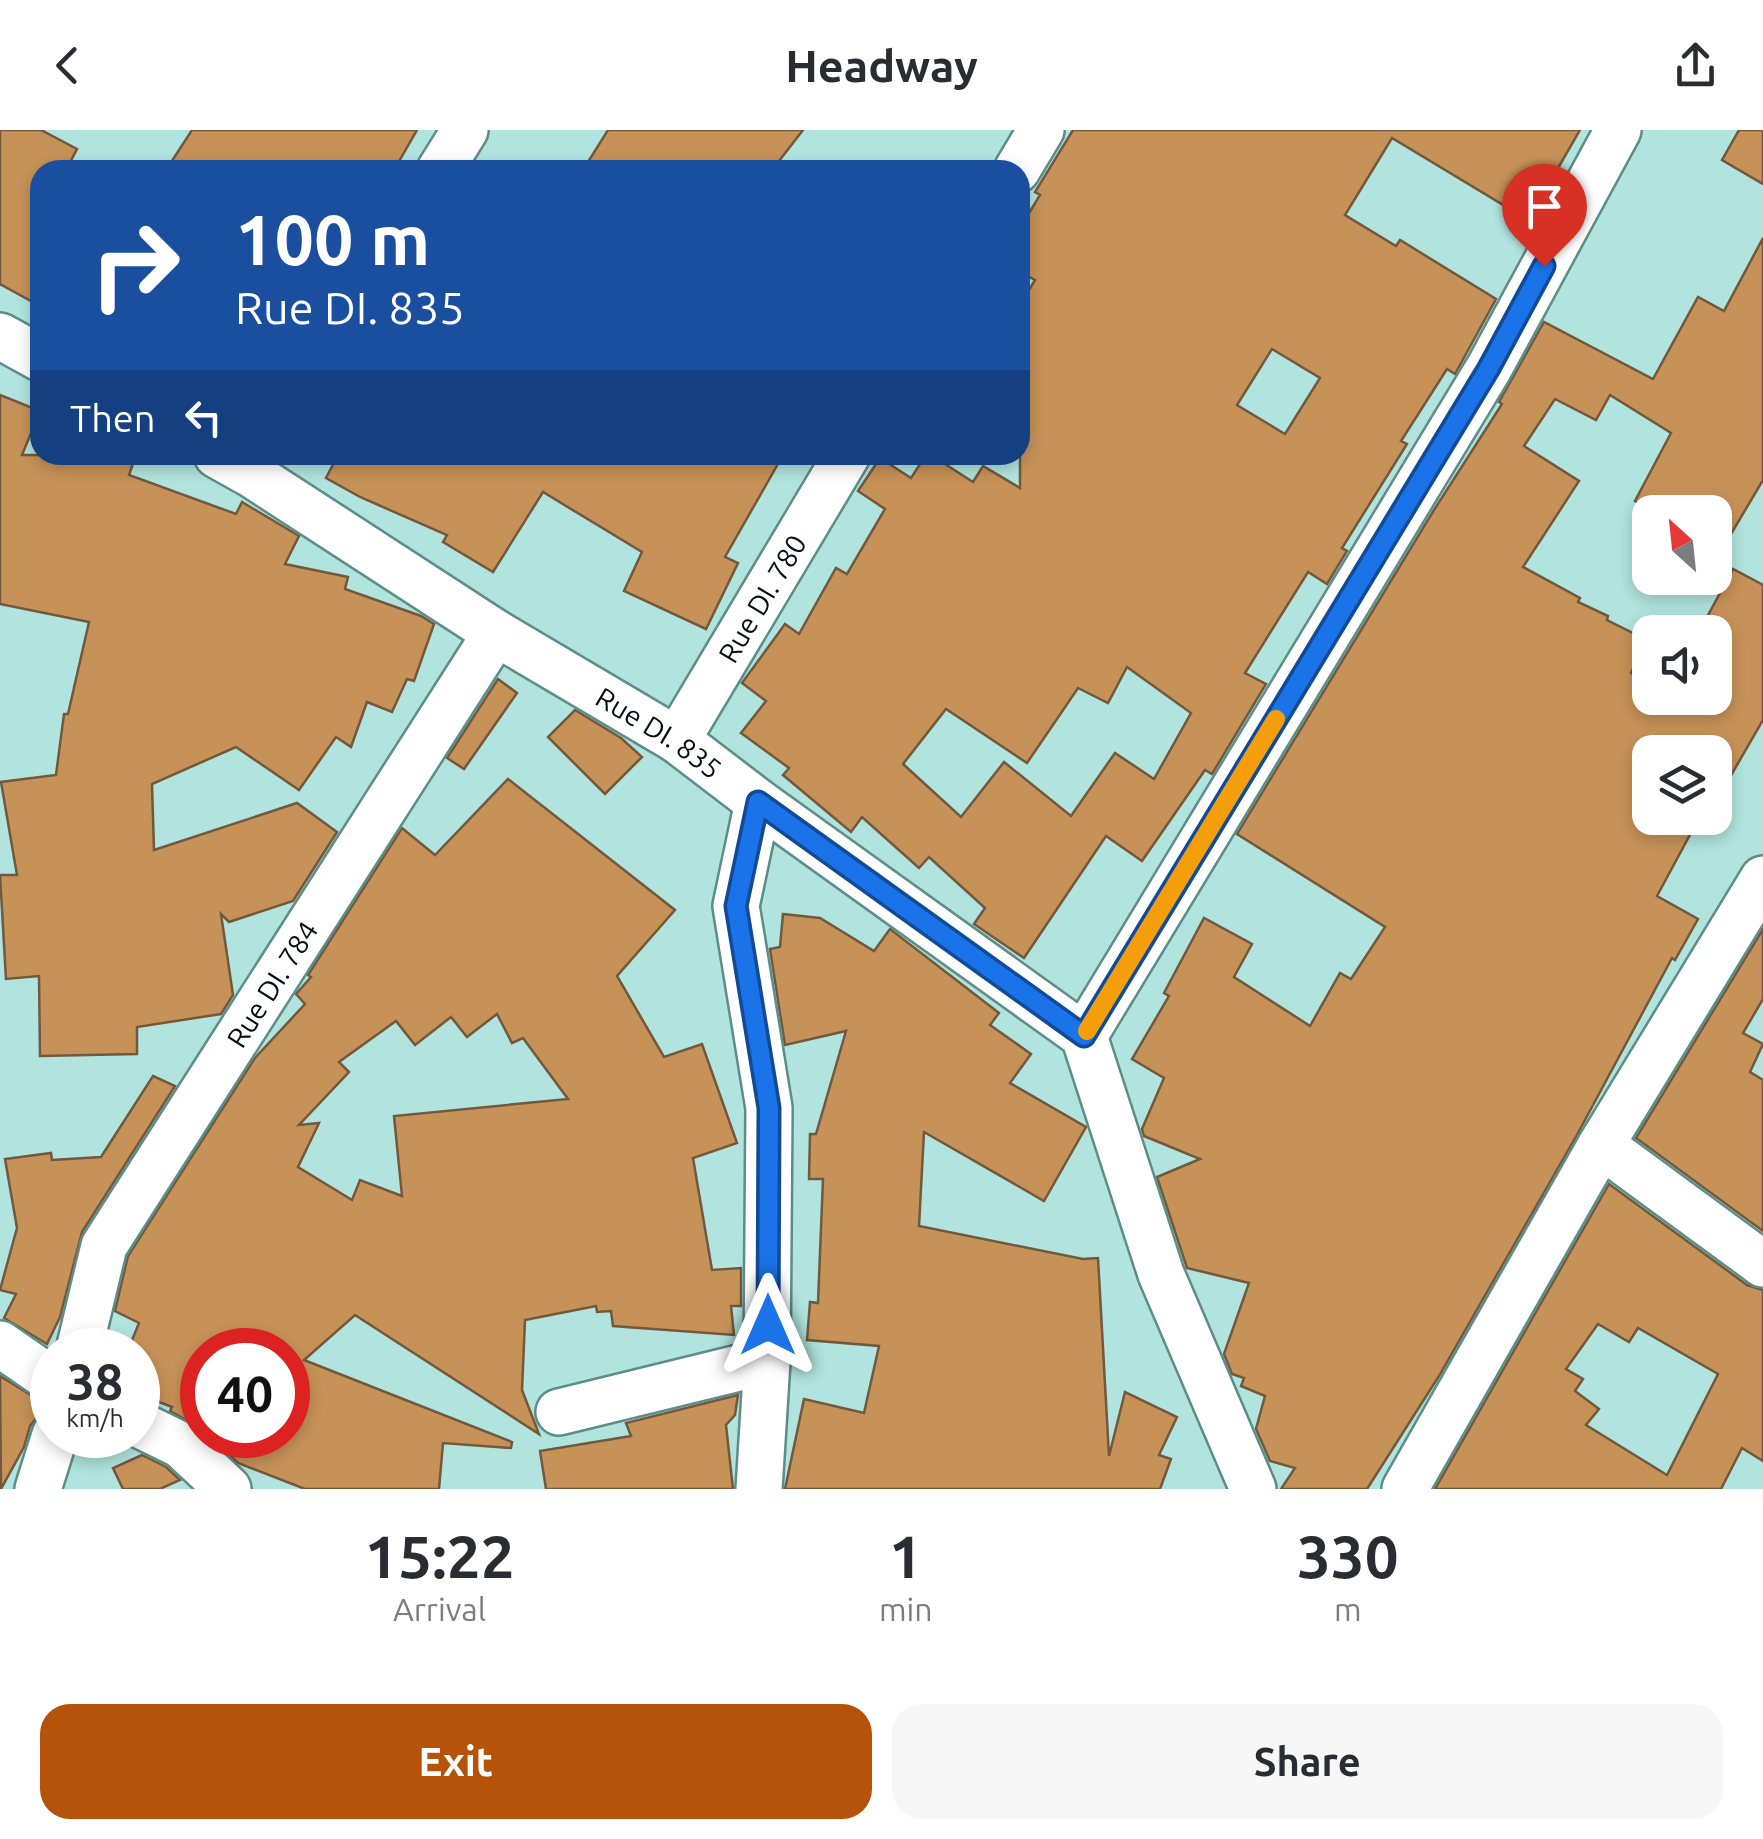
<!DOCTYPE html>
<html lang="en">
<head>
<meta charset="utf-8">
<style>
	:root { --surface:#fff; --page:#f7f7f7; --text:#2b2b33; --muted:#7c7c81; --accent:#b45309 }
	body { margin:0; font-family:Ubuntu,sans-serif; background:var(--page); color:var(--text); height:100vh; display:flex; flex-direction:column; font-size:38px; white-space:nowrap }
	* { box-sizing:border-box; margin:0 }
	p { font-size:32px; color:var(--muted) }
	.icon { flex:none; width:55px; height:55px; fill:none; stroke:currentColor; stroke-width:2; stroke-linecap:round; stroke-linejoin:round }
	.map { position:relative; height:1359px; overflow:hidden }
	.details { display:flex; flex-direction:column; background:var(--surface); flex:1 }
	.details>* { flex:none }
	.top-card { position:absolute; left:30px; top:30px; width:1000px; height:305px; border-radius:30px; box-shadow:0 5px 15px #0003; background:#1a4fa0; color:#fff; overflow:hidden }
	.needle { width:65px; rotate:333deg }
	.buttons { position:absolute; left:1632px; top:365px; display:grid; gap:20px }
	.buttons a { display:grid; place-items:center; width:100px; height:100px; border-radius:20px; background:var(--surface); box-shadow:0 5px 15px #0003; font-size:50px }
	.speed { position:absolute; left:30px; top:1198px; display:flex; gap:20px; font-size:50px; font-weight:700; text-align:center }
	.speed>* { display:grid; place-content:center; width:130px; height:130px; border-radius:50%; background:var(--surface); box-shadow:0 5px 15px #0003; line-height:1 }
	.speed small { font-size:25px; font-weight:400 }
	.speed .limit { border:15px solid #d22; background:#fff; color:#111 }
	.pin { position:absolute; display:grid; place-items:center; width:85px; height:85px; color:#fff; margin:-102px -42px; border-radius:50% 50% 50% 0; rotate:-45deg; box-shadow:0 0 10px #0007 }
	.pin .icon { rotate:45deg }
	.me { position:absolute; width:110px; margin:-55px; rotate:0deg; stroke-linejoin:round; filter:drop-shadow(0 0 8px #0008) }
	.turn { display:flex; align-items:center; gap:35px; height:210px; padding:0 40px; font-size:45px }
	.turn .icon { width:130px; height:130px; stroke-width:2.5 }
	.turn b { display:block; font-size:70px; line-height:85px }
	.then { display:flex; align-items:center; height:95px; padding:0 40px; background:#0003; gap:20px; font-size:38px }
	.eta { display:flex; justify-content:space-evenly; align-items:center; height:170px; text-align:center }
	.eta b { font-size:60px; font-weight:700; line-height:70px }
	.primary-button { display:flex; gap:20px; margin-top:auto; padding:20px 40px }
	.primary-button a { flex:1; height:115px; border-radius:30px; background:var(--accent); color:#fff; font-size:40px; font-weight:700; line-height:115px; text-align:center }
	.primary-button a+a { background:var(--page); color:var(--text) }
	header { display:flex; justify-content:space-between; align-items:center; height:130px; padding:0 40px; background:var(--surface); font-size:45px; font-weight:700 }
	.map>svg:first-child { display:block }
</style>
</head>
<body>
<header><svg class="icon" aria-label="back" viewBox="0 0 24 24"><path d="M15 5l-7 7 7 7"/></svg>Headway<svg class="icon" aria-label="share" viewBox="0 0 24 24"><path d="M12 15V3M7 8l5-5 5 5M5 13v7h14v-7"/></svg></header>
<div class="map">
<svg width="1763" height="1359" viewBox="0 0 1763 1359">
	<rect width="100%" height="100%" fill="#b1e4de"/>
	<g fill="#c79258" stroke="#72583d" stroke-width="2.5" fill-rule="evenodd">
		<polygon points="0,0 41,0 77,19 66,40 40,40 40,176 0,154"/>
		<polygon points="192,0 417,0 394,40 166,40"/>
		<polygon points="608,0 803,0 772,40 583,40"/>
		<path d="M1073,0H1580L1528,90L1392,8L1345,85L1396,116L1400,110L1496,169L1455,244L1447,239L1401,311L1407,314L1342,418L1347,421L1327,454L1308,442L1245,543L1266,554L1212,644L1205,640L1142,731L1106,706L1024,828L974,794L985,778L929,727L919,738L862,687L851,702L783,645L789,638L741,603L766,571L742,553L785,494L799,504L836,438L847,444L885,379L858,361L880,328L911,348L926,325H931L973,352L983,336L1020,358V175L1035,150L1020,142V98L1040,65L1035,62ZM1272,219L1320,248L1285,304L1237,275ZM1127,537L1191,583L1154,649L1115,623L1071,686L1004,632L961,687L903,634L946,579L1027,633L1078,558L1108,573Z"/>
		<polygon points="1739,0 1763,0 1763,54 1722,30"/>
		<polygon points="1763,108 1763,350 1715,431 1715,382 1656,382 1635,371 1671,303 1610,265 1596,290 1555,269 1524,316 1579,351 1523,437 1580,468 1578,472 1608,486 1607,490 1647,510 1631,543 1650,553 1650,568 1715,568 1715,502 1699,502 1733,439 1763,455 1763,590 1715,673 1715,622 1650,622 1650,688 1699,688 1657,766 1698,789 1675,830 1672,828 1578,1003 1439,1246 1367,1359 1281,1359 1295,1338 1270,1331 1256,1299 1265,1266 1241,1256 1244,1248 1232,1244 1224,1224 1249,1153 1187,1138 1157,1047 1200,1029 1144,1006 1142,999 1164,948 1132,929 1169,866 1164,863 1204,788 1252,814 1234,847 1310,896 1340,843 1351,849 1385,797 1237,704 1434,380 1502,274 1499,272 1544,192 1653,249 1698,167 1724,181"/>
		<polygon points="0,265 40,281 22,325 136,325 129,345 236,384 242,372 299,406 285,434 348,447 345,459 421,486 434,494 414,551 407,549 392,582 367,572 351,617 336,607 299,660 236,617 152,654 154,720 297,673 337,702 293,771 229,792 221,784 233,865 221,884 137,897 137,924 40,926 39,846 6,849 0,745 17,745 1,652 56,645 64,584 68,584 89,492 0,474"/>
		<polygon points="338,325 783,325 725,427 738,433 706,499 624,461 642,422 543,362 493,442 443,412 447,405 360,367 326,348"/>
		<polygon points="498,549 517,563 464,639 447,628"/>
		<polygon points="575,580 621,608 642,627 605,664 548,607"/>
		<path d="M508,649L675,780L617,846L664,927L702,914L737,1013L693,1028L712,1140L741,1138V1176H731L734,1205L613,1196L611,1181L597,1182L596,1176L525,1190L522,1260L539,1304L355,1185L304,1230L512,1312L511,1318L443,1313L439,1359H305L238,1333L209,1305H288V1220H202V1299L170,1281L172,1277L138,1264V1220H128L139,1193L115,1181L128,1126L255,928L305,874L296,864L311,847L308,845L402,698L435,725ZM497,884L512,913L523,908L568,969L394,986L402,1066L360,1050L352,1070L298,1037L319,993L299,995L349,942L339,932L396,891L415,915L451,887L467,907Z"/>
		<polygon points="783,784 820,788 874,821 890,799 999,883 990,895 1031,924 1010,953 1086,997 1044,1071 924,1002 919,1096 1083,1129 1098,1128 1109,1326 1125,1262 1177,1287 1159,1325 1171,1329 1160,1359 785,1359 804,1269 864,1283 879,1216 807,1210 810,1172 818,1173 823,1049 809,1049 810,1004 816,1004 846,901 785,915 770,819 780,817"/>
		<polygon points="1763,799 1763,869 1743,903 1763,914 1750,942 1763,950 1763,1101 1636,1008"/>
		<polygon points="153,946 175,956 82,1102 60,1187 47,1214 4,1188 16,1164 0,1160 17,1098 5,1029 51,1023 52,1030 101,1027"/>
		<path d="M1609,1054L1747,1155L1763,1160V1331L1742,1318L1721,1359H1435ZM1598,1194L1629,1212L1638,1198L1718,1244L1667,1345L1586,1295L1599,1279L1575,1261L1583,1249L1566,1239Z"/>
		<polygon points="0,1246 47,1275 30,1296 24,1317 1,1359"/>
		<polygon points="738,1265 735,1285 726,1295 733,1359 546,1359 540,1321 631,1306 626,1293"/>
		<polygon points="142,1325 166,1337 180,1350 160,1359 123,1359 113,1338"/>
	</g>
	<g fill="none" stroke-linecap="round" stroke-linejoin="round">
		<g stroke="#5d8d88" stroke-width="50">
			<g id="minor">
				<polyline points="440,40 465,0"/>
				<polyline points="1017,40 1041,0"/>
				<polyline points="0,206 40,228"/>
				<path id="s1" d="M217,325L251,344L496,503L677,610L758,672L1084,906"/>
				<path id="s2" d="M677,610L847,325"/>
				<polyline points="758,672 736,776 769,978 767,1231 759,1359"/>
				<polyline points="1601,1015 1763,1134"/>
				<polyline points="0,1214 52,1250"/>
				<path id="s3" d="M79,1220L104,1116L496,503"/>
				<polyline points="559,1282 767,1231"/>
				<polyline points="138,1294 181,1315 228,1359"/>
				<polyline points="38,1359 55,1305"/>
				<polyline points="1253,1359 1161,1144 1084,906 1489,238 1618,0"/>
				<polyline points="1405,1359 1601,1015 1763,749"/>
			</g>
		</g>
		<use href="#minor" stroke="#fff" stroke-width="45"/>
	</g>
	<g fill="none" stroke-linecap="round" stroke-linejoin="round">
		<g stroke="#114b97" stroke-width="25">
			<polyline id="route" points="768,1195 769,978 736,776 758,672 1084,906 1489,238 1544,136"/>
		</g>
		<use href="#route" stroke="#1a73e8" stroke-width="18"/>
		<polyline stroke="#f59e0b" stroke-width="18" points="1087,901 1276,589"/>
	</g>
	<g text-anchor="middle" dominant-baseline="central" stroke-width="9" stroke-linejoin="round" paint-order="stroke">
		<g font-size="28" fill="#000f0e" stroke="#bef1eb">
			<text stroke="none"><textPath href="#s2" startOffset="165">Rue DI. 780</textPath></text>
			<text stroke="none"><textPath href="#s1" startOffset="522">Rue DI. 835</textPath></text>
			<text stroke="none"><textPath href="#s3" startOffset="418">Rue DI. 784</textPath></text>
		</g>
	</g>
</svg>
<div class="buttons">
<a><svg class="needle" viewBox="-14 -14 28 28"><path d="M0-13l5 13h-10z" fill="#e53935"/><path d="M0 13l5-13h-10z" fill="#7c7c81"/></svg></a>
<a><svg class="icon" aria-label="sound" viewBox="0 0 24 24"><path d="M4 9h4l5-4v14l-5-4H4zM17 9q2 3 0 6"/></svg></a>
<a><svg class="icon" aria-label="layers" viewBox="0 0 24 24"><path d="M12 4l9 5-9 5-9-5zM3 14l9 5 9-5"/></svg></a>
</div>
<div class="speed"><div>38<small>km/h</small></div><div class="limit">40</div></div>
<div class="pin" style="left:1544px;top:136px;background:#d93025"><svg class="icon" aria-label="arrive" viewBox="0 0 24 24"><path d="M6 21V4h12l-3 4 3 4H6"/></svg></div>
<svg class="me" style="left:768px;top:1195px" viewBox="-20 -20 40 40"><path d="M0-17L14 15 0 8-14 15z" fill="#1a73e8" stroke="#fff" stroke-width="4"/></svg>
<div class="top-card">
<div class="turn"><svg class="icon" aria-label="right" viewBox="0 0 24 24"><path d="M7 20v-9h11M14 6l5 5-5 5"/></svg><div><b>100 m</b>Rue DI. 835</div></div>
<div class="then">Then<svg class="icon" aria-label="left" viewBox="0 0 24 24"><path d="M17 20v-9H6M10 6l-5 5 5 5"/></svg></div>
</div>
</div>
<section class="details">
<div class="eta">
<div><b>15:22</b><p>Arrival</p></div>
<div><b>1</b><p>min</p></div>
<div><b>330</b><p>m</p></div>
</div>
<div class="primary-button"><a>Exit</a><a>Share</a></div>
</section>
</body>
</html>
